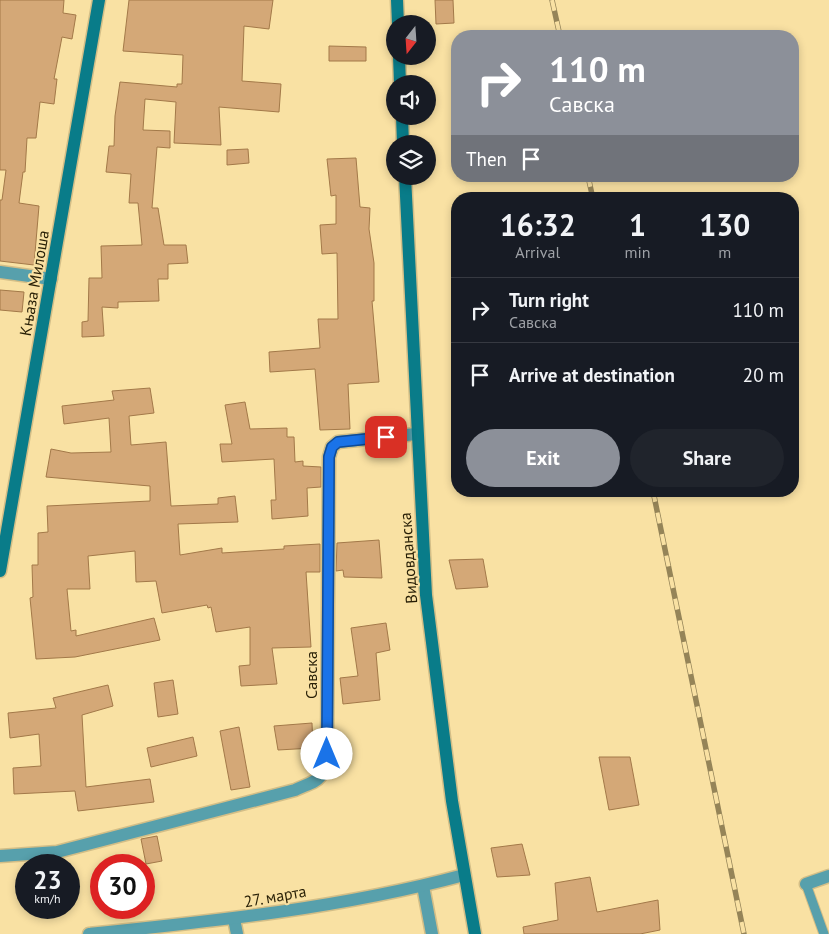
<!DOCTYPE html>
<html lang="en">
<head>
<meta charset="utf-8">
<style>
	:root { --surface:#171b24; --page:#20242c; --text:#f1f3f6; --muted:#9ea1a6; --line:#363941; --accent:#8c9099 }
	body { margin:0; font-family:"PT Sans",sans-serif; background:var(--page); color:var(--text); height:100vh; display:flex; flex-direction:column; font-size:19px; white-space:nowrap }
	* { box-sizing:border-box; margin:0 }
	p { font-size:16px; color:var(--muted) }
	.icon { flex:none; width:28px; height:28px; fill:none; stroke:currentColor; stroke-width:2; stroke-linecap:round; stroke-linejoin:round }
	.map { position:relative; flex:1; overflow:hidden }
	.panel { position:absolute; left:451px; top:192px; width:348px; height:305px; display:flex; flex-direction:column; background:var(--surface); border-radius:20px; box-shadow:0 2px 8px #0003 }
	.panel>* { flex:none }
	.top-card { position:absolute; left:451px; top:30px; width:348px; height:152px; border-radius:20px; box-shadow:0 2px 8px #0003; background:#8c9099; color:#fff; overflow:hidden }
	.needle { width:32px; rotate:197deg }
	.fabs { position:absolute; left:386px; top:15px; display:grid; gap:10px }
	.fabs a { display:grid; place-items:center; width:50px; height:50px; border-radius:50%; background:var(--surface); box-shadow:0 2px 8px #0003; font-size:25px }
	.speed { position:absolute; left:15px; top:854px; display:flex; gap:10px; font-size:25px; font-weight:700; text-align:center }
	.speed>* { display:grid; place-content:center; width:65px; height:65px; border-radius:50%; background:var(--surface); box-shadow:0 2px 8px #0003; line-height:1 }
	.speed small { font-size:12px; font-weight:400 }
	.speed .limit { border:8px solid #d22; background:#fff; color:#111 }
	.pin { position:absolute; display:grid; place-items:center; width:42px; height:42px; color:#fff; margin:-21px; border-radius:10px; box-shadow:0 2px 8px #0006 }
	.me { position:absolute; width:55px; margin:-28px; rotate:0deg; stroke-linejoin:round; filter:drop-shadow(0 0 4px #0008) }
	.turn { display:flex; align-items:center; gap:18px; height:105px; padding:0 15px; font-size:22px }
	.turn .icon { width:65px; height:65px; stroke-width:2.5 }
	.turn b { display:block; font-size:35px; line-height:42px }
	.then { display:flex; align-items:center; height:48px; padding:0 15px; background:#0003; gap:10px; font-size:19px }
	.eta { display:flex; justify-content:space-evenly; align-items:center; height:85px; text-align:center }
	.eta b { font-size:30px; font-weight:600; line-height:35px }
	.primary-button { display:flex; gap:10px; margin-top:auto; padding:10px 15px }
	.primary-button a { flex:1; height:58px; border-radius:30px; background:var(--accent); color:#fff; font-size:20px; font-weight:600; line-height:58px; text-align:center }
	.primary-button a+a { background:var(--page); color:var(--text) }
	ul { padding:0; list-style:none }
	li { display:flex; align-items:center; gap:15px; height:65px; padding:0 15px; border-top:1px solid var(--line) }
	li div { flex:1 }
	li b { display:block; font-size:19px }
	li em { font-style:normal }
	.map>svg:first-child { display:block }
</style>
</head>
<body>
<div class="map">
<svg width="829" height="934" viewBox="0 0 829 934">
	<rect width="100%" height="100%" fill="#f9e1a3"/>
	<g fill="#d4a877" stroke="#a37949">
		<polygon points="0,0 64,0 63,13 76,15 72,39 62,37 54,79 57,79 54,104 40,102 36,138 27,138 25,172 23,172 19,203 39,206 34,265 0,261 0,200 2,200 6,170 0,170"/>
		<polygon points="129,0 273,0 269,29 244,26 242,81 281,84 279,112 219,107 221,145 174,143 176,102 145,99 143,130 170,131 170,148 157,147 152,208 158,208 164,245 186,245 188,263 168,264 168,279 158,279 159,301 118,302 118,308 102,307 104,336 82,337 82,322 88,321 89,278 102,278 101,246 142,245 138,203 129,203 131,174 106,172 109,146 114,146 115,116 120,82 177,87 177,84 182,84 183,55 123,51"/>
		<polygon points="435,0 453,0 454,23 436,24"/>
		<polygon points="329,46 366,47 366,61 329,61"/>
		<polygon points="248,149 249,163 227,165 227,150"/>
		<polygon points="356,158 360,207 370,208 369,229 374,263 374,301 372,301 379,382 348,384 350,429 320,430 315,369 270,372 269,352 320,348 318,319 338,319 337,253 322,254 320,225 336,224 336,195 331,196 327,159"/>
		<polygon points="0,290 24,292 22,312 0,310"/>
		<polygon points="150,388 154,413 129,416 131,445 166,442 171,506 218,504 218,498 235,496 238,522 178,524 180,555 222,548 222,553 284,549 284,546 320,544 320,572 306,572 311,647 272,648 277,684 241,686 239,666 250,665 250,627 216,632 211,607 208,608 207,605 162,613 156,581 136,582 135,551 88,556 90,589 67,589 71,631 76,630 76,636 154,618 160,640 75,657 36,659 30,598 33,597 32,565 38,565 38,533 48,532 47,506 150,501 150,486 46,477 51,449 71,453 111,452 109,418 64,424 62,406 114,400 112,391"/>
		<polygon points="245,402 250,429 287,428 287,437 294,437 295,462 303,461 303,466 321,467 321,487 307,488 308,516 272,519 271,500 276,500 274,459 222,462 220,444 232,444 225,405"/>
		<polygon points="379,540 382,578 344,577 343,570 336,571 337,543"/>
		<polygon points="483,559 488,587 456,589 449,560"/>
		<polygon points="386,623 390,650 376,653 380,700 343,704 340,678 358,676 351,628"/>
		<polygon points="173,680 178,714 158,717 154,683"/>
		<polygon points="108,685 113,706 82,715 86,787 150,779 154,802 78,811 75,791 14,794 13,768 41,766 39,734 10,738 8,713 56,708 53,698"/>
		<polygon points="312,723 313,748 278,750 274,726"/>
		<polygon points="239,727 250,787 231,790 220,731"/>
		<polygon points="193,737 197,756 151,767 147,748"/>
		<polygon points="599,757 630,757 639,805 609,810"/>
		<polygon points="157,836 162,861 146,864 141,839"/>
		<polygon points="522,844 530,875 497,877 491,848"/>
		<polygon points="590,877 597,912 658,900 660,930 640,934 524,934 523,927 558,920 555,883"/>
	</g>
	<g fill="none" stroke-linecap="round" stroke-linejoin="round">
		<g stroke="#d3be87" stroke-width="11">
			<polyline id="service" points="806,884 824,934"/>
		</g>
		<g stroke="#d3be87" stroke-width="15">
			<g id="minor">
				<polyline points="0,272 51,279"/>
				<path d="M0,856L57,852L295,790C319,779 323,782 327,754L329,457L332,447L338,442L416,434"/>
				<polyline points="806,884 829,876"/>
				<polyline points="423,886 432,934"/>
				<polyline points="234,919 237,934"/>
				<path d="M89,934C215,921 342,908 464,875"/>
			</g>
		</g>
		<g stroke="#d3be87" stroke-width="15">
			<g id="secondary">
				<polyline points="397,0 398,24"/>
				<polyline points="399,56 400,84"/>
				<polyline points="402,116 403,144"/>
				<polyline points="405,176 426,595 452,801 475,934"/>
				<polyline points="0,571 99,0"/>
			</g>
		</g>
		<use href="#service" stroke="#57a0ac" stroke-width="9"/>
		<use href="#minor" stroke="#57a0ac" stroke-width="12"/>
		<use href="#secondary" stroke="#097c89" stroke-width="12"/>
		<g stroke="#958458" stroke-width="5.5">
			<g id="rail">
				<polyline points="552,0 560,36"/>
				<polyline points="588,176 593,199"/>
				<polyline points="653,491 744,934"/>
			</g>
		</g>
		<use href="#rail" stroke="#f9e1a3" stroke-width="4" stroke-dasharray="11" stroke-linecap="butt"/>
	</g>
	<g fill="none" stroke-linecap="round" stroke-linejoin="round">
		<g stroke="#114b97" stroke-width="12">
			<polyline id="route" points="327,754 329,457 332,447 338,442 386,437"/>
		</g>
		<use href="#route" stroke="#1a73e8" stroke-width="9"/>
	</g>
	<g text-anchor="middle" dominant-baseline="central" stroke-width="4" stroke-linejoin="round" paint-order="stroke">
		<g font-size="16" fill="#271e05" stroke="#f9e1a3">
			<text transform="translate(34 283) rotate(-80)">Књаза Милоша</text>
			<text transform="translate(408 558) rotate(-94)">Видовданска</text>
			<text transform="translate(311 675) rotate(-90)">Савска</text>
			<text transform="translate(275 896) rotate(-10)">27. марта</text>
		</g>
	</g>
</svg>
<div class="fabs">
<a><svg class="needle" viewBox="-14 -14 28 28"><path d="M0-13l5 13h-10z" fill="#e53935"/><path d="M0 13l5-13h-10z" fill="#9ea1a6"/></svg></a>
<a><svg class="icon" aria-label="sound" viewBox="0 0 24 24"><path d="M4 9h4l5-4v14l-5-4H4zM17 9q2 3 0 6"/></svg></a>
<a><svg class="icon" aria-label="layers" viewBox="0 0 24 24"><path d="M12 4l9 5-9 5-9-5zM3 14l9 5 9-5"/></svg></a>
</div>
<div class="speed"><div>23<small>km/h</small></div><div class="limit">30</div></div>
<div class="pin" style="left:386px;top:437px;background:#d93025"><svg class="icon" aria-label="arrive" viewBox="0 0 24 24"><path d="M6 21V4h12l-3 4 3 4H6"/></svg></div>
<svg class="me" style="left:327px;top:754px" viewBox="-20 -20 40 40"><circle r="19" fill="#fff"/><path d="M0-13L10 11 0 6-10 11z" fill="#1a73e8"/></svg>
<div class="top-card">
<div class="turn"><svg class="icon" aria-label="right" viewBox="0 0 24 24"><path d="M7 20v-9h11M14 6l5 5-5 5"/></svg><div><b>110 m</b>Савска</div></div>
<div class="then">Then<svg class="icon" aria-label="arrive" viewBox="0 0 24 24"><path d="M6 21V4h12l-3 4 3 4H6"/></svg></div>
</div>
<section class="panel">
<div class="eta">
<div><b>16:32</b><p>Arrival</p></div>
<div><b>1</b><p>min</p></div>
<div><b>130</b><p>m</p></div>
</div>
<ul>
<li><svg class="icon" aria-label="right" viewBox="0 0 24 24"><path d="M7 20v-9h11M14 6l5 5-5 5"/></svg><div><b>Turn right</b><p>Савска</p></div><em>110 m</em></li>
<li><svg class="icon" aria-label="arrive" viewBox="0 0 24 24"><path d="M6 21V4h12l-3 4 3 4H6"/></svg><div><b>Arrive at destination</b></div><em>20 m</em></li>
</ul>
<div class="primary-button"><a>Exit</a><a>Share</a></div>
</section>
</div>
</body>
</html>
